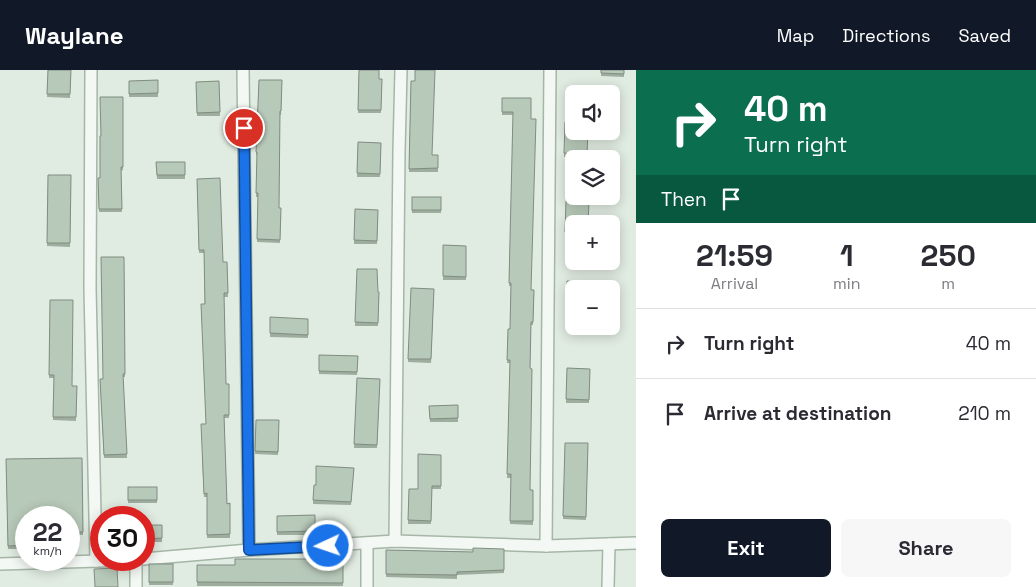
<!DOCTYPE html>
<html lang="en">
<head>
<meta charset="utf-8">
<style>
	:root { --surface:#fff; --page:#f7f7f7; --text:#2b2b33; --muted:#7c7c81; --line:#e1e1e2; --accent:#111827 }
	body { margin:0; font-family:"Space Grotesk",sans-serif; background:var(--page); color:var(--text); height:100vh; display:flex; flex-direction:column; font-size:19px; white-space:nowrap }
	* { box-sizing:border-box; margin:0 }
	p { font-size:16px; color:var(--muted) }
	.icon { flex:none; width:28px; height:28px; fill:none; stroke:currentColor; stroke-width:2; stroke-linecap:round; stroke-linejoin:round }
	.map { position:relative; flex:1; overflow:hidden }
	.sheet { display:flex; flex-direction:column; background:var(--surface); width:400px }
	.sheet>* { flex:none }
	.hud { background:#0b6e4f; color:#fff; overflow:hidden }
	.buttons { position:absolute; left:565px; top:15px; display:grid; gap:10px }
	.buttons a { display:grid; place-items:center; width:55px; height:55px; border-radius:8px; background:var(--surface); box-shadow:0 2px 12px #0003; font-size:25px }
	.speed { position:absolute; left:15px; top:436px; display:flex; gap:10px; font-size:25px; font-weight:700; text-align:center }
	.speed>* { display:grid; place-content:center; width:65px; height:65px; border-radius:50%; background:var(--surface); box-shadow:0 2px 12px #0003; line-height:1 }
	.speed small { font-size:12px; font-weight:400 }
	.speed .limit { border:8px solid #d22; background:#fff; color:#111 }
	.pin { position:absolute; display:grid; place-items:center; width:42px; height:42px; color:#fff; margin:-21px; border:2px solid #fff; border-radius:50%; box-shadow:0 1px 5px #0007 }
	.me { position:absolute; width:55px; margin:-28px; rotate:267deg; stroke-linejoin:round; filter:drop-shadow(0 0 4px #0008) }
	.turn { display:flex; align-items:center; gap:18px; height:105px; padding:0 25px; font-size:22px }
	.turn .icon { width:65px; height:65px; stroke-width:2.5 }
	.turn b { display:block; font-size:35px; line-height:42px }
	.then { display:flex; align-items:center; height:48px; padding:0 25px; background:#0003; gap:10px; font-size:19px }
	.eta { display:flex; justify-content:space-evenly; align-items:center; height:85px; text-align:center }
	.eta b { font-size:30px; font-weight:700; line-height:35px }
	.button { display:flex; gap:10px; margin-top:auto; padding:10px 25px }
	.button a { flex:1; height:58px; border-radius:8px; background:var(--accent); color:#fff; font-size:20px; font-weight:700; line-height:58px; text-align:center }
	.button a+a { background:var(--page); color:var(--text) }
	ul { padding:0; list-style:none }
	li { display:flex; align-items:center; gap:15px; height:70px; padding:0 25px; border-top:1px solid var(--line) }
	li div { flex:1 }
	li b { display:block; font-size:19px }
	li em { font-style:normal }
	header { display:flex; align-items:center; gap:30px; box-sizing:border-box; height:70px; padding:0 25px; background:var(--accent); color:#fff }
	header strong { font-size:24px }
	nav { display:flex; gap:28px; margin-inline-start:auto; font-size:18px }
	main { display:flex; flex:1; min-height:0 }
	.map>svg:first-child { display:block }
</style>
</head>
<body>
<header>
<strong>Waylane</strong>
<nav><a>Map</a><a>Directions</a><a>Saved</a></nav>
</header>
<main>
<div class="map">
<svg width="636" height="517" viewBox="0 0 636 517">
	<rect width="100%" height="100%" fill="#e0ebe1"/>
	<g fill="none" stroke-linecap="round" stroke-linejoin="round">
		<g stroke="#a5b6a6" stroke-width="14">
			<g id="minor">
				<polyline points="91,0 90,218 96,491"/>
				<polyline points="243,0 249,480"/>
				<polyline points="395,471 399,81 401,0"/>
				<polyline points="546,476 550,0"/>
				<polyline points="144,489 249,480 395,471 546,476 636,473"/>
				<polyline points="136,490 136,517"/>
				<polyline points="0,494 131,490"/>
				<polyline points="367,517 367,474"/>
				<polyline points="608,517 609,474"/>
			</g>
		</g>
		<use href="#minor" stroke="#f4f8f4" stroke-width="11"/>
	</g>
	<g fill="#9dad9e">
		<polygon points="48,0 71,0 70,28 47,27"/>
		<polygon points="359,0 379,9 382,9 381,43 358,43"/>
		<polygon points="601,0 624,0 624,7 601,6"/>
		<polygon points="158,10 158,27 129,27 129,11"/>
		<polygon points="259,10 282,10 281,45 280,45 279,138 281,138 280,173 257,172 258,127 256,127 257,85 256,85"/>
		<polygon points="219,11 220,46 197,46 196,12"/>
		<polygon points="411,11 432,85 438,85 438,102 409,102"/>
		<polygon points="123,27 123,100 121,101 122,142 99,142 98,108 100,108 101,66"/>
		<polygon points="502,28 531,28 531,220 534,224 533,255 531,255 530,298 530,420 533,420 533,455 510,454 511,408 507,408 510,293 507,293 508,259 510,259 511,216 509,216 509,213 513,45 502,45"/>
		<polygon points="588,61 587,87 564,87 564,83"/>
		<polygon points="358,72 381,73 380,107 357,107"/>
		<polygon points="616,87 616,104 611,104 611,89"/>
		<polygon points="156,92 185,92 185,109 157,109"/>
		<polygon points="48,105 71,105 70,177 47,176"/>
		<polygon points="197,109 223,192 227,192 228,227 224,227 226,314 229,314 229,348 224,348 227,434 230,433 230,468 207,468 207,427 204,427 202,389 206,354 204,183 199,183"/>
		<rect x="412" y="127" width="29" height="16"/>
		<polygon points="566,131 574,154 574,166 565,166"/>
		<polygon points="355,139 378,140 377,174 354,174"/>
		<polygon points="443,175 466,176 466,210 443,210"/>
		<polygon points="124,187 125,307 123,307 127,388 104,388 100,312 103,309"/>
		<polygon points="357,199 378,222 379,222 378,256 355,256"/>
		<polygon points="567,211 574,219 574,246 566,246"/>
		<polygon points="434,219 431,293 408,292 408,289"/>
		<polygon points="50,230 72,316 77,316 76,351 53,350 54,308 49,308"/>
		<polygon points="308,249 308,268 270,267 270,263"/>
		<polygon points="319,285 358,286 357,305 319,304"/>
		<polygon points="567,298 590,299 589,333 566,333"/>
		<polygon points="357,308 380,309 377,378 354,378"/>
		<polygon points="458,335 458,352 430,352 429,336"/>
		<polygon points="256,350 279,350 278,385 255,384"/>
		<polygon points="565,373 588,373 586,450 563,449"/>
		<polygon points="441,385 441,419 432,419 431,454 408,454 409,419 418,419"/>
		<polygon points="82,388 83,465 74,465 74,478 69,478 69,448 26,448 26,479 8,479 6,389"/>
		<polygon points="354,398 351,435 313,434 313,430"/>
		<rect x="128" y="417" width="29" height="16"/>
		<polygon points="315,445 315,465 277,465 277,446"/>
		<rect x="144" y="455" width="18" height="17"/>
		<polygon points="504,479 504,503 457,505 457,509 386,507 386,480 473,482"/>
		<polygon points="343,489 343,516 197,516 197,495 235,495"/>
		<rect x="149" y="494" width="24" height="21"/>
	</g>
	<g fill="#b7c9b8" stroke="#808d81">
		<polygon points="48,0 71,0 70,24 47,24"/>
		<polygon points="359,0 379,0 379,9 382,9 381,40 358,40"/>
		<polygon points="415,0 435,0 432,85 438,85 438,98 409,99 411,11 415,11"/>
		<polygon points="601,0 624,0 624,4 601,3"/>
		<polygon points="158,10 158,23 129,24 129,11"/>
		<polygon points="259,10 282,10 281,41 280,41 279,138 281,138 280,170 257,169 258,123 256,123 257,82 256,82"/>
		<polygon points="219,11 220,42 197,43 196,12"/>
		<polygon points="100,27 123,27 123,97 121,97 122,139 99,139 98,108 100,108 100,66 101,66"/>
		<polygon points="502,28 531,28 531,49 536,49 531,220 534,220 533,252 531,252 530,298 532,299 530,420 533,420 533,451 510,451 511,404 507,404 510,290 507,290 508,259 510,259 511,213 509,213 513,42 502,42"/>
		<polygon points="565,52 574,52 574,61 588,61 587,84 564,83"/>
		<polygon points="358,72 381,73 380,104 357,103"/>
		<polygon points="616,87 616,101 611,101 611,89 587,89 587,88"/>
		<polygon points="156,92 185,92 185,105 157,105"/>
		<polygon points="48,105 71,105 70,173 47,173"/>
		<polygon points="220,108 223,192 227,192 228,223 224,223 226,314 229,314 229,345 224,345 227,434 230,433 230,464 207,465 207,423 204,424 201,354 206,354 201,234 205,234 204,180 199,180 197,109"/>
		<rect x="412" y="127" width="29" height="13"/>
		<polygon points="566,131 589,132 588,154 574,154 574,162 565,162"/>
		<polygon points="355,139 378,140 377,171 354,170"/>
		<polygon points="443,175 466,176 466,207 443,206"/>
		<polygon points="101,187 124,187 125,304 123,304 127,384 104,385 100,309 103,309"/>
		<polygon points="357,199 377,199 378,222 379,222 378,253 355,252"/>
		<polygon points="567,211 590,212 590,219 574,219 574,242 566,242"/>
		<polygon points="411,218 434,219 431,289 408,289"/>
		<polygon points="50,230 73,230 72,316 77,316 76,347 53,347 54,305 49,305"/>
		<polygon points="270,247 308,249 308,265 270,263"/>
		<polygon points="319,285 358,286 357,302 319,301"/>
		<polygon points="567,298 590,299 589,330 566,329"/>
		<polygon points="357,308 380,309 377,375 354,374"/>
		<polygon points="458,335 458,348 430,349 429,336"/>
		<polygon points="256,350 279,350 278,382 255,381"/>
		<polygon points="565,373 588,373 586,447 563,446"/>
		<polygon points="418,384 441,385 441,416 432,416 431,451 408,450 409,419 418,419"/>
		<polygon points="82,388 83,462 74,462 74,474 69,475 69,448 26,448 26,475 8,476 6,389"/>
		<polygon points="316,396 354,398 351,432 313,430 314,415 316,415"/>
		<rect x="128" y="417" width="29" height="13"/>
		<polygon points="315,445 315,461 277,462 277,446"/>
		<polygon points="144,455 162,455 162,468 144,469"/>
		<polygon points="473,478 504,479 504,500 457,502 457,505 386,504 386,480 473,482"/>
		<polygon points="235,489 343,489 343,513 197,512 197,495 235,495"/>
		<rect x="149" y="494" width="24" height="18"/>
		<polygon points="117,498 118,517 95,517 94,499"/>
	</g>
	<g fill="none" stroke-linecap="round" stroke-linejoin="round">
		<g stroke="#114b97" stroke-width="12">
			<polyline id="route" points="244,58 249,480 328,476"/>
		</g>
		<use href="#route" stroke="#1a73e8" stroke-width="9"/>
	</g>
</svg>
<div class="buttons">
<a><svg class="icon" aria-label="sound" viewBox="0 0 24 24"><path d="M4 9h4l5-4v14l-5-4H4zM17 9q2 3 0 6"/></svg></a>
<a><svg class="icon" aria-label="layers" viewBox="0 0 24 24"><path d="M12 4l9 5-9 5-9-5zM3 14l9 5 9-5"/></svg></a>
<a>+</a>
<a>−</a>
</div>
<div class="speed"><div>22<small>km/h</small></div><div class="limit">30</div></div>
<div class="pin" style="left:244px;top:58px;background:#d93025"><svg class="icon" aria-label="arrive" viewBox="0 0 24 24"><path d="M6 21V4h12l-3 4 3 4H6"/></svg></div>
<svg class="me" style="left:328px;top:476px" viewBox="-20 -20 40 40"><circle r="17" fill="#1a73e8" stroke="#fff" stroke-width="3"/><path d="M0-11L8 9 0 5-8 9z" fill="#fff"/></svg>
</div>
<section class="sheet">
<div class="hud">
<div class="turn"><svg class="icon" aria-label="right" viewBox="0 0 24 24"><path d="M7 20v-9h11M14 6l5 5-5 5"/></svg><div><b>40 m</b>Turn right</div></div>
<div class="then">Then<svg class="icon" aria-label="arrive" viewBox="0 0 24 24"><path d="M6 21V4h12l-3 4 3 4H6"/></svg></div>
</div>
<div class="eta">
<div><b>21:59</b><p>Arrival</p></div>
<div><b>1</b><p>min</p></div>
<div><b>250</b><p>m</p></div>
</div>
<ul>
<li><svg class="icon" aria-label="right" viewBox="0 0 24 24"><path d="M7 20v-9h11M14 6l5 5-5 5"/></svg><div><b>Turn right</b></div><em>40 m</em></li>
<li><svg class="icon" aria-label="arrive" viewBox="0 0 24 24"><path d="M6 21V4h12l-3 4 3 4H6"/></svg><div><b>Arrive at destination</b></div><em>210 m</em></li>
</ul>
<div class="button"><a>Exit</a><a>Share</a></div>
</section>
</main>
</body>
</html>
